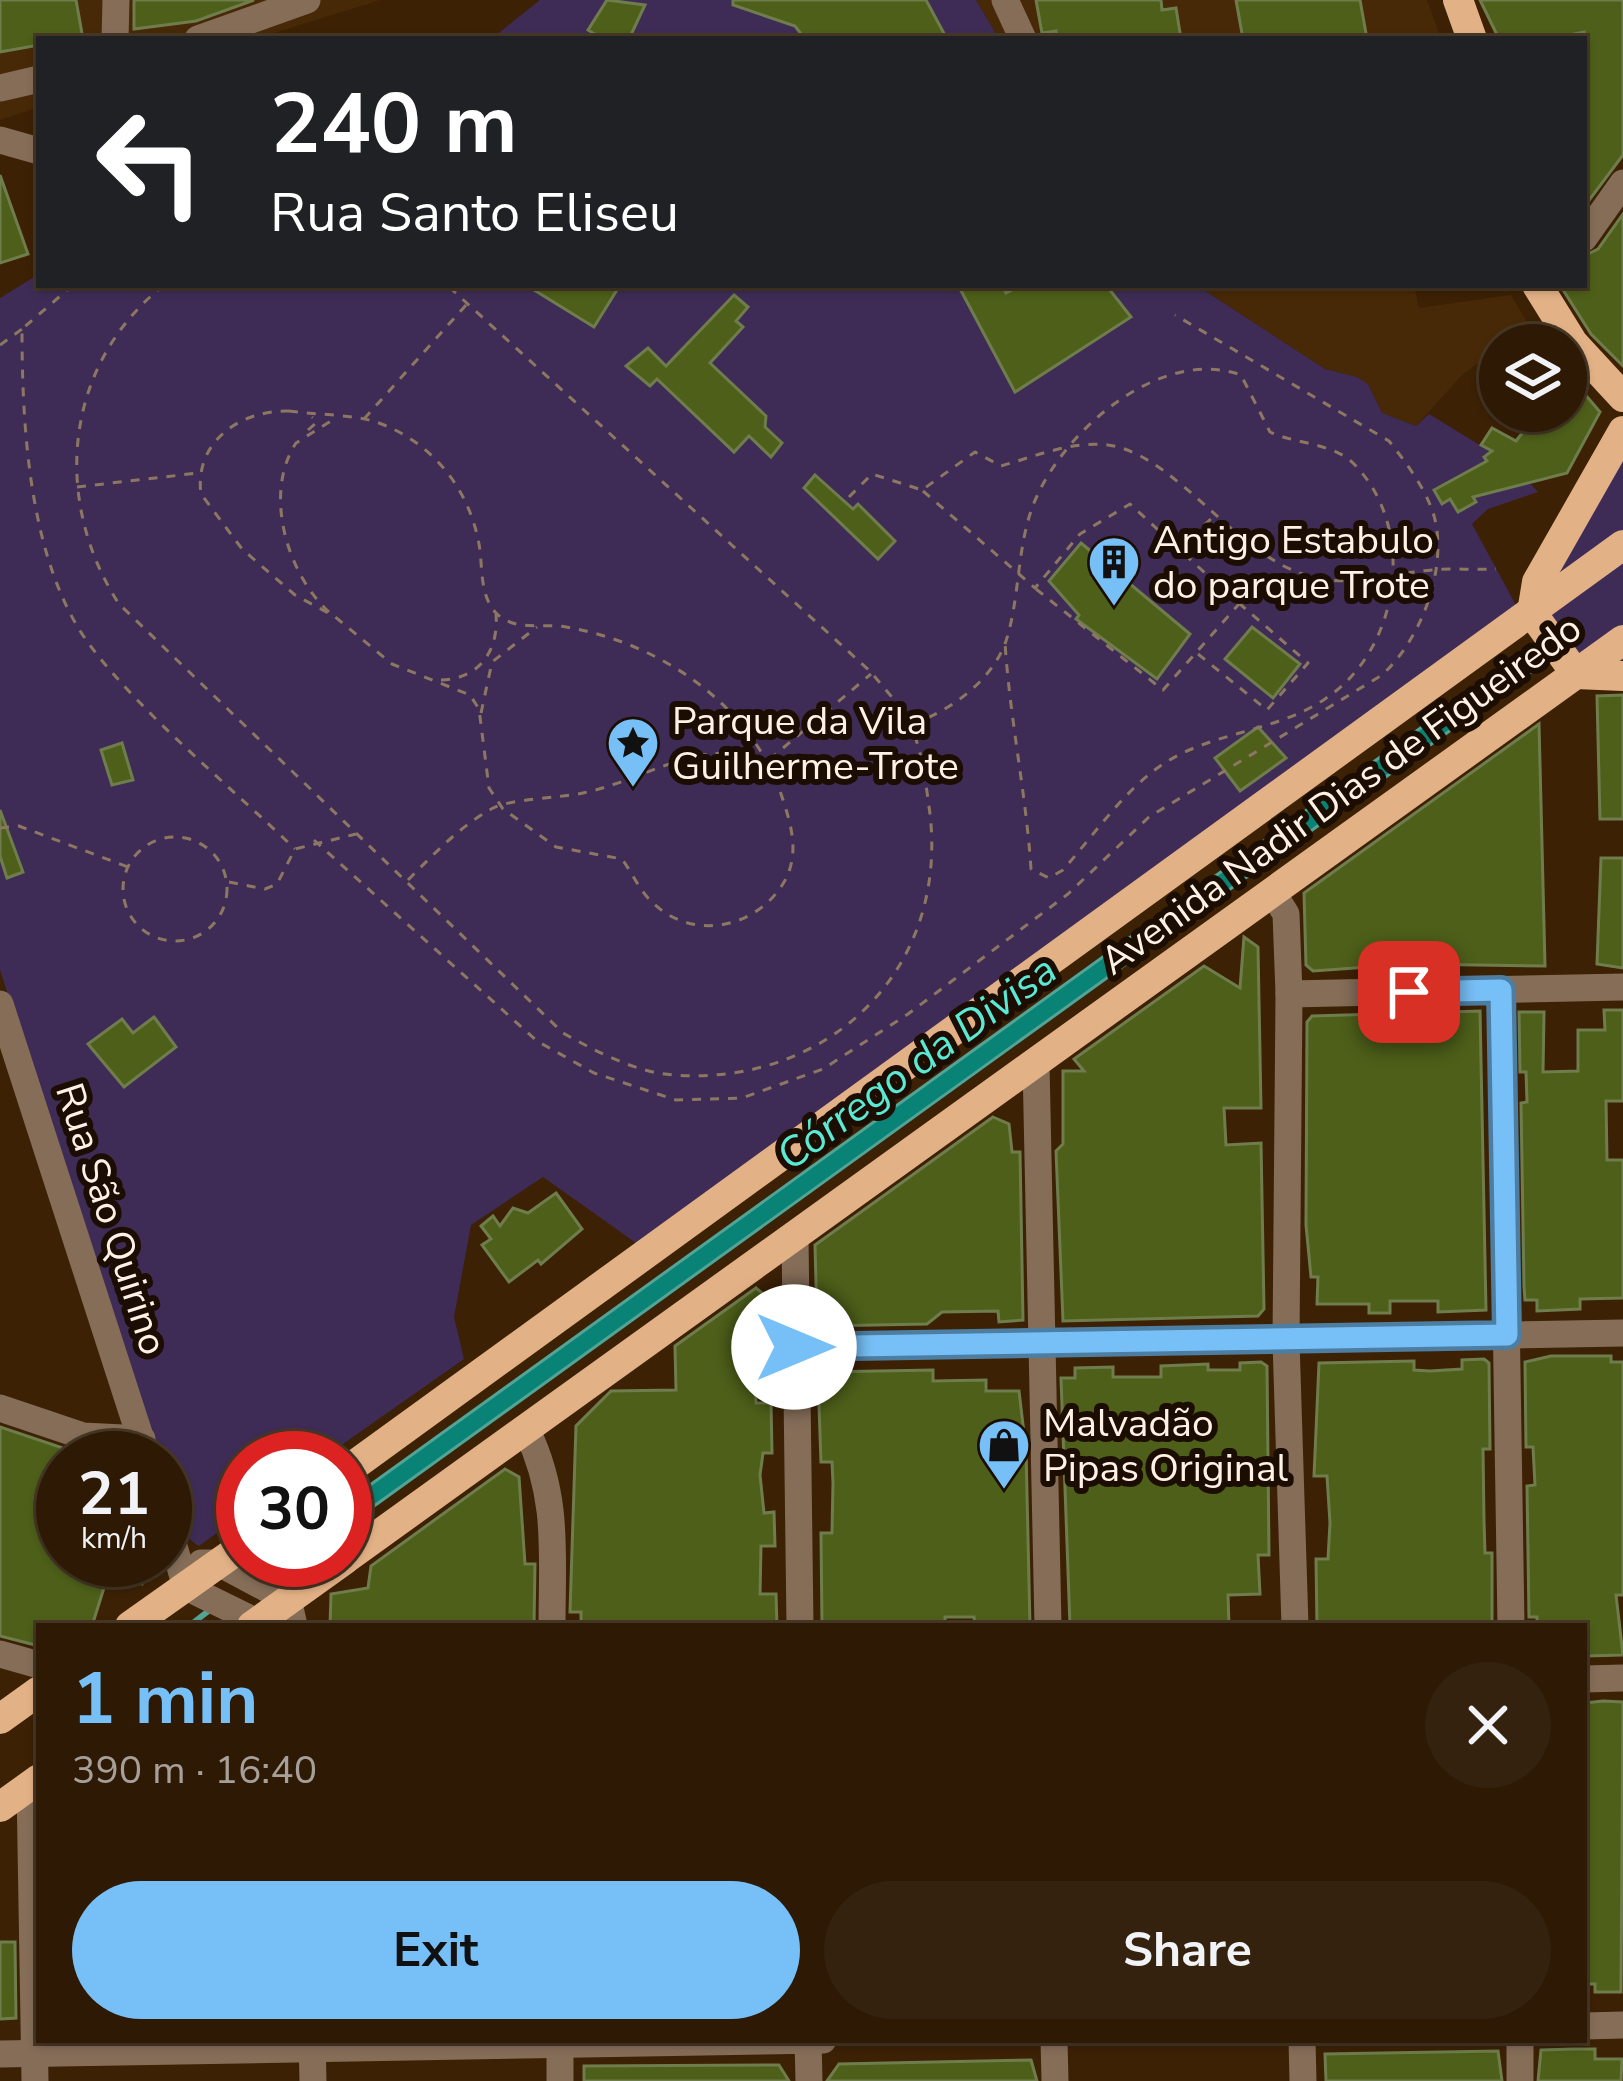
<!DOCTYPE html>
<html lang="en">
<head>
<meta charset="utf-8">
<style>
	:root { --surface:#2d1904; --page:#35220e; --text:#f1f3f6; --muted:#a7a09a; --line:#483826; --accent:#77c0f7 }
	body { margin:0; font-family:"Nunito Sans",sans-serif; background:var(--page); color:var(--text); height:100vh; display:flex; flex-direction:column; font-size:45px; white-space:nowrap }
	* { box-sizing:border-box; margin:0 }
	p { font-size:39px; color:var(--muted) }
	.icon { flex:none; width:66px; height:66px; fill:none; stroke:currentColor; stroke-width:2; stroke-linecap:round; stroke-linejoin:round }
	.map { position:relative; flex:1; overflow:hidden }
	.details { position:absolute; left:36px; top:1623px; width:1551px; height:420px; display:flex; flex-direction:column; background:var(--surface); border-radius:0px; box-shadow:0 3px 9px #0004,0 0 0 3px var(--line) }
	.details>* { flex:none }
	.guide { position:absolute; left:36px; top:36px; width:1551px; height:252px; border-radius:0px; box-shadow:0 3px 9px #0004,0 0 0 3px var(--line); background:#202124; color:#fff; overflow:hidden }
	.buttons { position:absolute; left:1479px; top:324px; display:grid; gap:24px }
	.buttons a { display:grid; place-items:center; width:108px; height:108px; border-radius:50%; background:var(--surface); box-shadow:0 3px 9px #0004,0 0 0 3px var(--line); font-size:60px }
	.speed { position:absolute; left:36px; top:1431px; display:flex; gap:24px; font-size:60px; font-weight:700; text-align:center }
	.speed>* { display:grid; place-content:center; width:156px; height:156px; border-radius:50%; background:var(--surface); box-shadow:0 3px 9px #0004,0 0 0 3px var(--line); line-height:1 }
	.speed small { font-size:30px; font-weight:400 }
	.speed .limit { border:18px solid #d22; background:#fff; color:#111 }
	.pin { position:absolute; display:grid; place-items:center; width:102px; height:102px; color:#fff; margin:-51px; border-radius:24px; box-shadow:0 6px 18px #0006 }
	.me { position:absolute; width:132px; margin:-66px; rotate:90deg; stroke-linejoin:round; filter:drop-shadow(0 0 9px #0008) }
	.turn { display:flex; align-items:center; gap:42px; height:252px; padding:0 36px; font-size:54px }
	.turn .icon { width:156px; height:156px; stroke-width:2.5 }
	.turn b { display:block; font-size:84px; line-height:102px }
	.round { display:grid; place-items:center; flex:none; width:126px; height:126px; border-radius:63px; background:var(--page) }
	.summary { display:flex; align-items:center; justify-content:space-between; height:204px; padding:0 36px }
	h1 { font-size:72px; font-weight:700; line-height:90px; color:var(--accent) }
	.cta { display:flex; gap:24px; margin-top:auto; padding:24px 36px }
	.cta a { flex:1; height:138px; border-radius:72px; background:var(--accent); color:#111; font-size:48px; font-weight:700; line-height:138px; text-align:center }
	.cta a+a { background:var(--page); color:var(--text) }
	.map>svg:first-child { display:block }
</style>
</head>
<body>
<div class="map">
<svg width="1623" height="2081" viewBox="0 0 1623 2081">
	<rect width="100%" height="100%" fill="#3c2105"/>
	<g fill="#482907">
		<polygon points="0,0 380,0 255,39 39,39 39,107 0,120"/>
		<polygon points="976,0 1427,0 1441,39 999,39"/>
		<polygon points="1196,285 1414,285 1419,308 1511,295 1528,324 1461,376 1416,426 1382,413 1368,384 1357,377 1325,369"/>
	</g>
	<g fill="#3e2c56">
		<polygon points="540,0 976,0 999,39 491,39"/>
		<path d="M39,274V285H1196L1325,369L1357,377L1368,384L1382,413L1416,426L1429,414L1514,466L1538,492L1488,509L1472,524L1517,607L636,1243L543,1177L471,1225L454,1317L464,1359L323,1458H243V1514L199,1546C172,1530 165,1487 165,1458H158L0,970V298Z"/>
		<polygon points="1623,447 1623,668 1575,660 1543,614 1544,593"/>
	</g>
	<polygon fill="#098376" stroke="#52a497" stroke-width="3" points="1526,652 1537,668 345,1527 345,1503"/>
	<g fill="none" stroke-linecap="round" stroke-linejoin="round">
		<g stroke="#52a497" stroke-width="6">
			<polyline points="260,1572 276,1560"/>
			<polyline points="189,1626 211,1609"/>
		</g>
	</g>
	<g fill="#4d5f19" stroke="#6f7d4d" stroke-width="3">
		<polygon points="0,0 76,0 83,39 39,39 39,45 0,52"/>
		<polygon points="134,0 254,0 196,21 134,29"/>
		<polygon points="607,0 645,5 629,39 603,39 588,30"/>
		<polygon points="733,0 926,0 947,39 805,39 795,26 733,5"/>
		<polygon points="1036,0 1161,0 1162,10 1176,8 1181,39 1057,39 1056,31 1042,33"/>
		<polygon points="1236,0 1360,0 1367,39 1243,39"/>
		<polygon points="1480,0 1623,0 1623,155 1584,207 1584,32 1548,39 1499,39"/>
		<polygon points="0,175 28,254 0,263"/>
		<polygon points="1623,214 1623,366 1591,334 1560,285 1584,285 1584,256 1598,249"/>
		<polygon points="526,285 620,285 594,327"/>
		<polygon points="958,285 1002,285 1006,293 1021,285 1106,285 1131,317 1015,392"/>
		<polygon points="734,295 748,307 736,321 743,327 710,363 766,416 765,427 782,443 771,457 749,436 734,452 657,379 650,386 626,366 648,348 666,366"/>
		<polygon points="1566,372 1600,412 1567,473 1473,497 1476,502 1458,512 1450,499 1442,504 1434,490 1487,461 1484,457 1492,451 1481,445 1492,428 1516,441 1539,411 1566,411"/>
		<polygon points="815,475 853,509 858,504 895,541 878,559 804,488"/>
		<polygon points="1081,543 1190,634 1157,679 1076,619 1079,615 1049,581"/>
		<polygon points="1252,627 1300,664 1273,698 1225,659"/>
		<polygon points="1623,695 1623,819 1600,819 1597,696"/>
		<polygon points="1539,724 1545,966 1411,964 1313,971 1306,965 1304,893"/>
		<polygon points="1258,727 1286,758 1240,791 1215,758"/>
		<polygon points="122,743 133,780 112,785 101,750"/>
		<polygon points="0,810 23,872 7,878 0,856"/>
		<polygon points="1601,858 1623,858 1623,968 1597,964"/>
		<polygon points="1244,937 1258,947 1261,1108 1224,1108 1226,1145 1261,1143 1264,1309 1258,1316 1063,1321 1056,1151 1063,1144 1063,1071 1084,1071 1074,1059 1204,966 1240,988"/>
		<polygon points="1604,1010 1623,1010 1623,1101 1606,1101 1607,1160 1623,1160 1623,1298 1580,1299 1580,1309 1537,1311 1537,1300 1525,1300 1524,1286 1521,1103 1527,1102 1526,1072 1520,1072 1519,1012 1544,1012 1543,1072 1578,1071 1578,1030 1605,1030"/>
		<polygon points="1480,1011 1486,1310 1438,1312 1438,1301 1390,1301 1390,1313 1369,1313 1369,1304 1317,1304 1318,1277 1311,1277 1306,1225 1307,1022 1312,1016"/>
		<polygon points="154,1017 176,1047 124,1087 88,1044 122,1019 133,1033"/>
		<polygon points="993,1117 1009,1124 1012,1152 1020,1152 1023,1320 999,1322 998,1311 942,1312 927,1324 823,1326 817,1320 815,1245"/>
		<polygon points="556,1193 582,1229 541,1264 538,1260 509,1282 482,1245 491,1239 481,1226 493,1216 500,1226 513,1208 528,1213"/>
		<polygon points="756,1288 769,1299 770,1373 755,1373 756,1403 771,1403 772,1453 763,1453 760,1475 764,1513 774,1512 775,1546 761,1546 760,1594 776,1594 777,1626 581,1626 581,1612 570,1612 576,1426 611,1391 676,1390 675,1346"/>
		<polygon points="1551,1356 1611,1356 1611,1362 1623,1362 1623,1595 1616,1595 1623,1655 1587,1656 1584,1626 1537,1626 1537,1617 1529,1617 1527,1486 1535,1485 1533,1447 1526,1447 1525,1362"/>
		<polygon points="1484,1359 1489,1363 1490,1449 1483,1449 1484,1521 1485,1553 1492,1553 1492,1626 1317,1626 1316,1559 1328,1559 1330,1523 1327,1476 1314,1476 1319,1363 1414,1361 1414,1370 1430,1371 1462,1369 1462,1360"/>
		<polygon points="1261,1362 1267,1366 1269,1555 1258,1555 1260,1594 1228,1595 1229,1626 1070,1626 1061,1378 1075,1378 1075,1368 1113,1367 1113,1377 1161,1377 1161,1366 1208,1364 1208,1370 1240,1370 1240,1363"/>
		<polygon points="933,1370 933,1381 986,1380 986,1391 1019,1391 1026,1450 1030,1626 975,1626 974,1617 945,1617 945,1626 822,1626 821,1533 832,1533 833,1483 832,1462 821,1462 818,1377 822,1372"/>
		<polygon points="0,1427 63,1448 63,1560 150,1560 142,1584 108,1575 92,1626 39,1626 39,1646 0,1636"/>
		<polygon points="505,1469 519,1477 525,1564 535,1564 534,1626 330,1626 331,1594 368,1588 371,1566"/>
		<polygon points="1603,1701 1623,1702 1621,1992 1595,1992 1595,1984 1584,1984 1584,1703"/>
		<polygon points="0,1942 15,1942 16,2018 0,2019"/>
		<polygon points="1574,2049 1595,2049 1595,2059 1622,2059 1621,2081 1538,2081 1541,2050"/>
		<polygon points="1498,2051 1502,2081 1326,2081 1325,2054"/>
		<polygon points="1031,2060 1037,2081 827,2081 839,2064"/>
		<polygon points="779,2065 789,2081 584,2081 584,2066"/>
	</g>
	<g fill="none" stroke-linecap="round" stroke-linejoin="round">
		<g stroke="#8c7762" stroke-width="3" stroke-dasharray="9 9" stroke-linecap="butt">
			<path d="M73,285L22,329C22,428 29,566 92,648C143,715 233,789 295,849"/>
			<path d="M164,285C63,365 52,501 119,604L563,1033C595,1051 637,1073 674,1075C828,1086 948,971 930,814C926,786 923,751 910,725C902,706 884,689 872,673L447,285"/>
			<polyline points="0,345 22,329"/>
			<path d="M289,411C316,415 354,414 379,423C433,443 469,489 479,544C483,566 479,595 496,613C514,632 544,623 566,627C662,643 754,707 783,800C793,830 800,859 781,887C752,929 693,940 654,904C640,892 633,874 622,859L556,847L503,809L489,788L479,709L470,695L392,664L334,616L295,595L242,549L201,494C194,442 240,410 289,411Z"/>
			<polyline points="364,419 466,305"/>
			<polyline points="308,430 317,422 312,417"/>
			<polyline points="77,487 198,473"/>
			<polyline points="923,491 1035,588 1080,534 1130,504 1179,549 1215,515"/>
			<path d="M849,497L872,474L922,490L975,452L1001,466C1036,456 1081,437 1118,447C1178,463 1233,547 1297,572C1345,591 1383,574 1432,570C1453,568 1475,570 1496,569"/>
			<polyline points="1036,589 1163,690 1239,604 1181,551"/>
			<path d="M329,612C287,574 263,493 296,443L334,419"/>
			<polyline points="1198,654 1267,710 1308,663 1240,604"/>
			<path d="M441,680C479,679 499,651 496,614"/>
			<polyline points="481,713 492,662 537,627"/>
			<path d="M912,724C950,711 992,681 1006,641C1019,601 1017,555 1030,514C1054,438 1157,345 1241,375L1270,432C1295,444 1334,443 1354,464C1418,529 1400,650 1325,699C1273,734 1207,731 1156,769C1121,795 1092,837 1063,870L1049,878L1031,869C1026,793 1010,720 1005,643"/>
			<polyline points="0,828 19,826 128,867"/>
			<circle cx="175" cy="889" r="52"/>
			<path d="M314,840L537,1041L594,1073L676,1100L742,1098L823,1069L908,1014L1068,894L1149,817L1382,675C1418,642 1443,581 1437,531C1434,499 1408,465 1389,441L1175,315"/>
			<path d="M408,880C435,853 459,827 493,808C510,799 560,798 583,793C652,778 694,738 770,759L871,674"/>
			<polyline points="229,882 265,889 277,884 295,849 356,834"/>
		</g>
		<g stroke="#856d58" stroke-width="27">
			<polyline points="1005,0 1023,39"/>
			<polyline points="115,39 116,0"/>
			<polyline points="198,39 307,0"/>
			<polyline points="0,88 39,79"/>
			<polyline points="0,140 39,151"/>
			<polyline points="1584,238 1623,183"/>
			<polyline points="1273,893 1286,914 1289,994 1286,1341 1295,1626"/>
			<polyline points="1501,990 1511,1626"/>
			<polyline points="1289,994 1623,987"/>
			<polyline points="0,1004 147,1458"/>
			<polyline points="1036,1064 1048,1626"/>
			<polyline points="795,1237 800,1626"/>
			<polyline points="794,1347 1623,1333"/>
			<polyline points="0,1408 83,1436 142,1439"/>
			<path d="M527,1431C559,1497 552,1554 552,1626"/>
			<polyline points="165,1516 186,1587 257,1622 293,1624"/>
			<polyline points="201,1563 219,1563 288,1600 293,1621"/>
			<polyline points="0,1654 39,1665"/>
			<polyline points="1584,1679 1623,1678"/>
			<polyline points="30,1786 35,2081"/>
			<polyline points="1584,2026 1623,2025"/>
			<polyline points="312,2040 313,2081"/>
			<polyline points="560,2040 560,2081"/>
			<polyline points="808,2040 809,2081"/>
			<polyline points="1054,2040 1055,2081"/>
			<polyline points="1302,2040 1303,2081"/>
			<polyline points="1520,2040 1520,2081"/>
			<polyline points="0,2054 823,2040"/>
		</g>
		<g stroke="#e3b186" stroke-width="30">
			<polyline points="1458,0 1472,39"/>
			<polyline points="1537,285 1573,343 1623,397"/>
			<polyline points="1623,431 1537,582 1532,613 1576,674 1623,676"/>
			<polyline points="345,1472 1623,545"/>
			<polyline points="345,1559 1623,640"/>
			<polyline points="130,1626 243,1546"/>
			<polyline points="252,1626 344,1560"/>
			<polyline points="0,1719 39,1691"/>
			<polyline points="0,1807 39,1779"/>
		</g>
	</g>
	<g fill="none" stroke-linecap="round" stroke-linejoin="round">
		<g stroke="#4d7da1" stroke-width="30">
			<polyline id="route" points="794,1347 1507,1335 1501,990 1409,992"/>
		</g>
		<use href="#route" stroke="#77c0f7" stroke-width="21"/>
	</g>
	<defs>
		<g id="building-pin" transform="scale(2.7)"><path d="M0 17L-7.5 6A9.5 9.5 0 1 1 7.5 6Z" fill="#77c0f7" stroke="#1c0d02"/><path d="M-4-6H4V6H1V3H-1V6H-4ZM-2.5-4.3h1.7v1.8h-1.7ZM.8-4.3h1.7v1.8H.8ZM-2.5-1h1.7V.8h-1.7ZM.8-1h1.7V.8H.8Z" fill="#111"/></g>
		<g id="sight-pin" transform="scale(2.7)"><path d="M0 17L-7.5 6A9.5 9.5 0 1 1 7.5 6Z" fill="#77c0f7" stroke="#1c0d02"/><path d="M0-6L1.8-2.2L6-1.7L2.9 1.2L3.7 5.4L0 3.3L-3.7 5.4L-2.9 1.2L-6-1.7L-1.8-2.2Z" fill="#111"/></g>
		<g id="shop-pin" transform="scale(2.7)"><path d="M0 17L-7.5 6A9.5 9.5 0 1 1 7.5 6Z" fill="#77c0f7" stroke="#1c0d02"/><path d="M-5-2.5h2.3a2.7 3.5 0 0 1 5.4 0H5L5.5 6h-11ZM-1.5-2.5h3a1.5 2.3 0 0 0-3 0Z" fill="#111"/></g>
	</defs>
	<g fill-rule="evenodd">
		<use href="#building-pin" x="1114" y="562"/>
		<use href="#sight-pin" x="633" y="743"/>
		<use href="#shop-pin" x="1004" y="1445"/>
	</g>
	<g text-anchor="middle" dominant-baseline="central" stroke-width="12" stroke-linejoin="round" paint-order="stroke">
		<g font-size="39" fill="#fef1e5" stroke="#1c0d02" text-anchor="start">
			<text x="1153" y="540">Antigo Estabulo<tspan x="1153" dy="45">do parque Trote</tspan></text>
			<text x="672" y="721">Parque da Vila<tspan x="672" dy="45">Guilherme-Trote</tspan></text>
			<text x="1043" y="1423">Malvadão<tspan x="1043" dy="45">Pipas Original</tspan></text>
		</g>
		<g font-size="39" fill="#fef1e5" stroke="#1c0d02">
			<text transform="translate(1341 795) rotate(-36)">Avenida Nadir Dias de Figueiredo</text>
			<text transform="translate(111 1219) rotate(72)">Rua São Quirino</text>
		</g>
		<g font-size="42" font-style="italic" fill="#59e9d5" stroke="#1c0d02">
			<text transform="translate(917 1063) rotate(-36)">Córrego da Divisa</text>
		</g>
	</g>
</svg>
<div class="buttons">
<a><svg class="icon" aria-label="layers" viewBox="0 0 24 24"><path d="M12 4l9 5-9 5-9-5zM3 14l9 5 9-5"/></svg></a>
</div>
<div class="speed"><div>21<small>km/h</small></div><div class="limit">30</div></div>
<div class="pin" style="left:1409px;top:992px;background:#d93025"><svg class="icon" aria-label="arrive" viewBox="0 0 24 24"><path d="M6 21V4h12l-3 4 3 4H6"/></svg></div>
<svg class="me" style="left:794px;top:1347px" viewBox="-20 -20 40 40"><circle r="19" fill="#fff"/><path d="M0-13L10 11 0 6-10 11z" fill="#77c0f7"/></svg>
<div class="guide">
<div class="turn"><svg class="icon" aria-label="left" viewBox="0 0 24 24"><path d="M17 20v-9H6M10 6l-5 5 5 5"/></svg><div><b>240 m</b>Rua Santo Eliseu</div></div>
</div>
<section class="details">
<div class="summary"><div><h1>1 min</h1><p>390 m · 16:40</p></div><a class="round"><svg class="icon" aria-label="close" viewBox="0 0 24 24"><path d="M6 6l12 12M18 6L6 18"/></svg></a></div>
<div class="cta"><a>Exit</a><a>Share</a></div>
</section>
</div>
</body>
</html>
